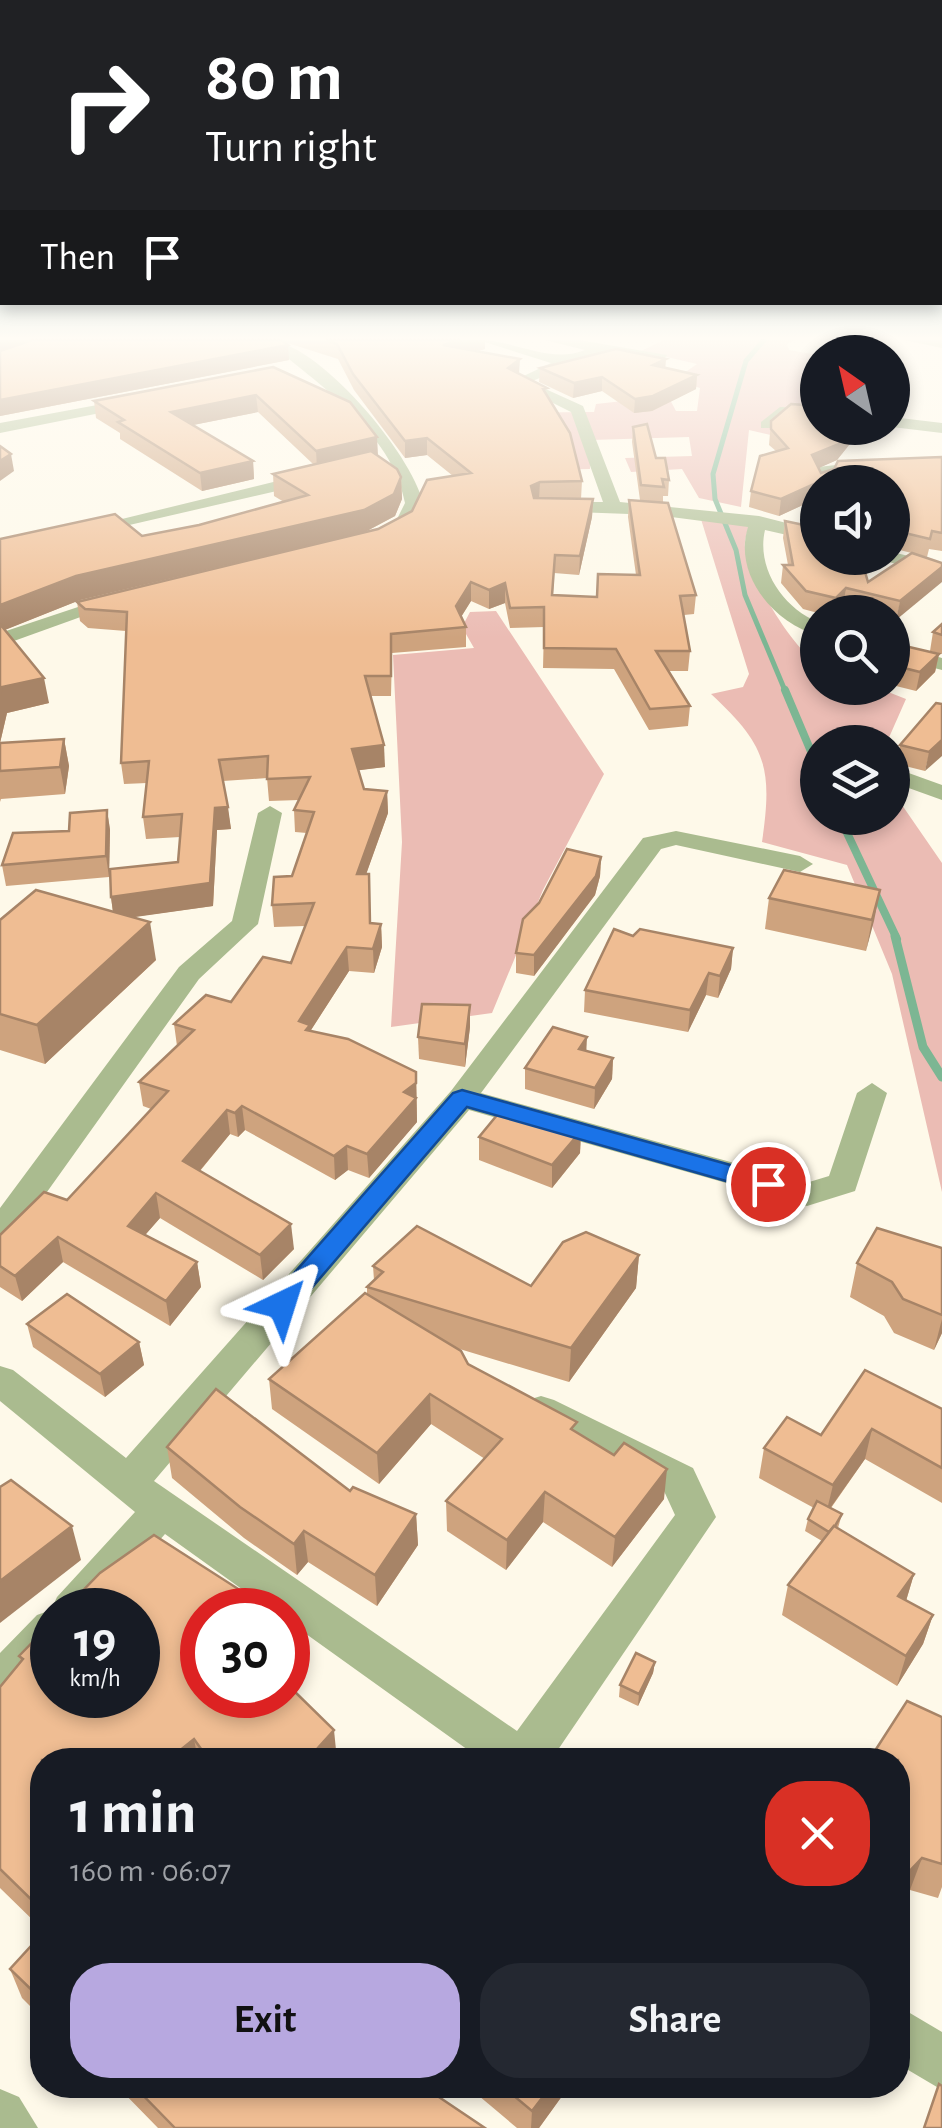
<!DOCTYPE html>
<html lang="en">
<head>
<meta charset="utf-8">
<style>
	:root { --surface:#171b24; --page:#242831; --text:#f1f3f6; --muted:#9ea1a6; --accent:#b7a8e0 }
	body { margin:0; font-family:"Alegreya Sans",sans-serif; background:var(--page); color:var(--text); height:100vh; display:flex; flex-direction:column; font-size:38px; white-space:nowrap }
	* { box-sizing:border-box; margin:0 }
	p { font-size:32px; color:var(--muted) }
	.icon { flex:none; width:55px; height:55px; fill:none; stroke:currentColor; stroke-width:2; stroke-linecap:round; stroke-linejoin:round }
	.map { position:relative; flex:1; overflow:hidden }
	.details { position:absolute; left:30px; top:1748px; width:880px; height:350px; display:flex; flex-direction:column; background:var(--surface); border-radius:40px; box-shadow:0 5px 15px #0003 }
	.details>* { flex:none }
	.hud { position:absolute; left:0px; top:0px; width:942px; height:305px; box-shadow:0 5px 15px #0003; background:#202124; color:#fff; overflow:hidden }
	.needle { width:65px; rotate:326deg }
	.controls { position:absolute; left:800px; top:335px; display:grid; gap:20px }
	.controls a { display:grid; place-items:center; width:110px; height:110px; border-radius:50%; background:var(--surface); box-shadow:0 5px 15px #0003; font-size:50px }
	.speed { position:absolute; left:30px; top:1588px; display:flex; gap:20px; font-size:50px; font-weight:700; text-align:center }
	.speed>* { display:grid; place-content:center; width:130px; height:130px; border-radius:50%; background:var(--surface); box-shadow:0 5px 15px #0003; line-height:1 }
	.speed small { font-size:25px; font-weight:400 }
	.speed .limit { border:15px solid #d22; background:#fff; color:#111 }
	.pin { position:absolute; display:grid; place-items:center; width:85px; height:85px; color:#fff; margin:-42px; border:5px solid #fff; border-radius:50%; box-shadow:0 2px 10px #0007 }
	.me { position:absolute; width:110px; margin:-55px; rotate:41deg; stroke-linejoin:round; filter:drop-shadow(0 0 8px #0008) }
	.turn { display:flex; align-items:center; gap:35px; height:210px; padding:0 40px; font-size:45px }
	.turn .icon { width:130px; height:130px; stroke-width:2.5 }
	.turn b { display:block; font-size:70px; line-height:85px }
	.then { display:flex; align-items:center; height:95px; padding:0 40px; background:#0003; gap:20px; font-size:38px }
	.round { display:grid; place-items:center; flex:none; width:105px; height:105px; border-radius:40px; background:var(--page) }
	.head { display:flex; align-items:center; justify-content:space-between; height:170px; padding:0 40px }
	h1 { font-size:60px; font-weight:700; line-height:75px }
	.cta { display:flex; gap:20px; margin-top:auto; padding:20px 40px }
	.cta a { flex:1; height:115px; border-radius:40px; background:var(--accent); color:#111; font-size:40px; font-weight:700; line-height:115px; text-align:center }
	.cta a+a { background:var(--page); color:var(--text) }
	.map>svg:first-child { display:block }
</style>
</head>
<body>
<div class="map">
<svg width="942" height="2128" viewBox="0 0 942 2128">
	<rect width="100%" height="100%" fill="#fef9e9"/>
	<g fill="#ebbcb4">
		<polygon points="664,340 796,340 787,344 789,350 817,355 817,416 788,439 749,430 741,507 699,498 682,469 631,472 625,458 692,456 689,437 591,440 590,469 543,470 492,413 594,412 596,404 668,396 676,411 697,411 700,388 674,380 697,364 641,351"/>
		<path d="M700,516L750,523C748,530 744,540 745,547C747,573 795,653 817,662L818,688H878L906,699L887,742H818V818H892L893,792L942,863V1192L892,974L847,865L762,842C773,767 766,745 711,694L743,687L749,674Z"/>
		<polygon points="496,611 604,774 543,890 492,1013 391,1027 402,842 393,655 474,648 462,627 470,612"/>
	</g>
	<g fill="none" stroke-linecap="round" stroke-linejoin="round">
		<polyline stroke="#7cb693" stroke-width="5" points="764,340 746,361 713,474 715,499 736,550 745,595 786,693"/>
		<g stroke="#7cb693" stroke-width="8">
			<polyline points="785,690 818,768"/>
			<polyline points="840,818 897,939"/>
		</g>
		<polyline stroke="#7cb693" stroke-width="9" points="895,936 923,1047 942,1077"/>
		<g fill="#aabb8f" fill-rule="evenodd">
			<path d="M266,340C317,340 412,454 423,503C417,524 399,541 377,539V531L397,519L405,503C392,431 317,384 266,340Z"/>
			<path d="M478,340C515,340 550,364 585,350L545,340H579L667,355L662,362L602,352L530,382L583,406L620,502L759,516L818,531V542L765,530C756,568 783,608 818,622V635C773,623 733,574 748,527L656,515L548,511L545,507L554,502H603L571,412L511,382L551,363Z"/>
			<polygon points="904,340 942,340 942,348"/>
			<polygon points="135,398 142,402 140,405 0,433 0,423"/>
			<polygon points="780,407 818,408 818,418 788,415 771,428 761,428 761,422"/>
			<polygon points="892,417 942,423 942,433 892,427"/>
			<polygon points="872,461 880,466 878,469 832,475 831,482 818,486 815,482 818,467"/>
			<polygon points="314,472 322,477 320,481 86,535 77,530"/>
			<polygon points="892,552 942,564 942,576 885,561 883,558 892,558"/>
			<polygon points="108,597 125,601 0,646 0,633"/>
			<polygon points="892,644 942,658 942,670 892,657"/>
			<polygon points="892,767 942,785 942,800 892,782"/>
			<polygon points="270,806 282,813 258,924 199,979 12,1241 0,1245 0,1208 179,967 232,921 258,813"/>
			<polygon points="676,831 800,856 813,864 800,872 676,845 661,849 481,1093 806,1183 829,1176 857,1093 872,1083 887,1093 855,1191 807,1206 469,1110 154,1481 517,1731 675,1515 664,1491 528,1422 522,1411 528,1400 541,1396 554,1400 693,1468 716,1517 551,1760 482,1760 288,1621 288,1610 271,1610 165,1534 99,1610 52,1610 52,1658 16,1697 0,1703 0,1653 37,1615 51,1610 57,1597 135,1512 0,1401 0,1366 13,1370 126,1458 451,1091 643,838"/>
			<polygon points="898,2006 942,2032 942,2090 898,2064"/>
			<polygon points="0,2089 19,2097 38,2128 0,2128"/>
		</g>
	</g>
	<g fill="#cea37e">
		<polygon points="0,340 485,340 485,349 477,351 519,374 547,395 582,481 581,499 593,499 592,517 579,575 554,573 553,595 597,597 636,575 628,517 629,500 640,500 632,442 633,427 656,458 669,480 668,496 663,496 663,502 696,595 694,614 684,615 690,651 688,671 668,671 690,706 688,726 649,730 614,669 543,668 544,627 510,628 505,603 489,609 471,601 461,617 466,627 466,647 392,653 391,696 371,696 385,767 359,770 364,789 387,791 388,813 366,874 371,923 381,924 382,947 374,973 349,971 311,1030 416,1072 417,1122 369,1178 348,1170 335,1180 245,1130 238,1137 230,1134 200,1171 294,1249 263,1280 160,1218 145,1235 197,1262 201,1287 170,1326 63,1262 22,1301 0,1287 0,1235 67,1200 151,1109 143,1106 139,1082 177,1046 174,1024 231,1002 291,963 305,926 274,927 272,905 292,876 307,833 295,832 294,810 299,800 269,801 267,778 223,781 231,829 217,830 213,906 132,917 156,960 45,1064 0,1050 0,920 113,912 111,897 178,862 180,837 146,839 143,817 147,783 124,784 121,763 126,631 88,628 80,621 77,602 378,529 412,511 453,476 427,455 405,458 354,390 338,359 281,341 289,360 0,416"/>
		<polygon points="273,367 378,455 376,455 401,477 402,499 395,516 365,532 80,600 4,630 49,703 7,713 0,743 64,739 69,766 65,794 1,799 0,802 0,539 142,536 199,525 284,502 274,496 273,474 313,464 258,412 193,425 253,461 254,479 202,491 120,439 120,433 96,418 94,401"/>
		<polygon points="540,368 666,368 697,375 696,389 652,411 634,413 602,391 573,398 539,382"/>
		<polygon points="771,421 857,435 837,460 818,468 821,473 942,457 942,551 929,549 927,557 892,548 892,482 818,482 818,498 779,516 749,507 751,491 776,451 769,445"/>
		<polygon points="807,507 818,510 818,528 804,524"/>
		<polygon points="785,521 868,582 912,553 896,620 892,619 892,612 869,612 843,606 836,612 818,613 803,609 781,583 783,565 788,565 783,538"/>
		<polygon points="942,624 942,654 930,651 933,632"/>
		<polygon points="892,643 939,654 935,672 916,691 892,685"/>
		<polygon points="942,704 925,771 897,764 900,745"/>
		<polygon points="107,810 110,830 109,877 6,886 2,865"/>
		<polygon points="601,857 600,876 595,895 534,976 516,973 516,953"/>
		<polygon points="880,890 866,951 765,929 769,898"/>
		<polygon points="633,936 733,948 731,969 718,998 706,995 688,1032 584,1012 585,990"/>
		<polygon points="470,1027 465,1067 419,1059 418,1037"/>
		<polygon points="586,1051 613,1058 612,1079 594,1109 525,1089 525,1068"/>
		<polygon points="581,1131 580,1153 552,1188 479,1160 479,1137"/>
		<polygon points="942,1248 942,1333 934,1350 894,1333 884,1316 850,1297 857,1263"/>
		<polygon points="639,1255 636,1288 569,1382 453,1347 468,1364 576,1432 664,1499 612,1567 543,1522 506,1570 447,1531 446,1501 485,1459 431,1424 379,1484 272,1409 269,1379 367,1294 367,1287 374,1280 373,1266 531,1286"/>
		<polygon points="27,1324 139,1342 144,1365 105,1397 33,1347"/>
		<polygon points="942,1409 942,1503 865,1459 831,1508 842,1514 838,1528 914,1574 906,1601 933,1615 923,1644 897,1686 782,1615 788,1585 822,1541 805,1531 808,1519 814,1508 759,1478 764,1448"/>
		<polygon points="167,1447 350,1491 416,1514 418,1545 377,1606 308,1562 297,1575 244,1538 172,1478"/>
		<polygon points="202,1610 337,1760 42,1760 42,1929 0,1888 0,1687 21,1662 19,1656"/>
		<polygon points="655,1662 653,1673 638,1706 619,1697 620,1685"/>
		<polygon points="942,1717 942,1887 938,1898 910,1890 898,1903 898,1760"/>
		<polygon points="42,1934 42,2018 22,1998 10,1969"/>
		<polygon points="116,2085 426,2085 426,2089 485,2128 158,2128"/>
		<polygon points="466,2085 570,2085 539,2128 517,2128"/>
	</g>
	<g fill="#a78467">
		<polygon points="0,340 39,340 0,352"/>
		<polygon points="460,340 485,340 485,349 443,360 443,345"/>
		<polygon points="288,345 289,360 0,416 0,400"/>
		<polygon points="520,359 519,374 508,368"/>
		<polygon points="666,359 665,373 653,365"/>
		<polygon points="697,375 696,389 652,411 634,413 635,399"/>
		<polygon points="602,377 602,391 573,398 574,383"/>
		<polygon points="256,395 258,412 173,429 171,412"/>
		<polygon points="848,428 858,428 857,435 837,460 810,472 812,455"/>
		<polygon points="377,437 378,455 317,468 316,451"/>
		<polygon points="427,438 427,455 405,458 405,441"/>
		<polygon points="11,454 14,471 0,481 0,461"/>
		<polygon points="253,461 254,479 202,491 200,473"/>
		<polygon points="401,477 402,499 395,516 365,532 80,600 0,632 0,605 76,576"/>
		<polygon points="540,482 539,499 530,504 531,486"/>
		<polygon points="818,483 818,498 779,516 781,499"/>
		<polygon points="593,499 592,517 579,575 580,556"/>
		<polygon points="942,567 942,582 896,620 900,601"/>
		<polygon points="471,582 471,601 456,625 456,606"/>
		<polygon points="505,583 505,603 489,609 489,590"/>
		<polygon points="846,588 843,606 836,612 833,612 836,598"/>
		<polygon points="939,654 935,672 916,691 920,672"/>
		<polygon points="44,678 49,703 7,713 0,743 0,695 2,687"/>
		<polygon points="64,739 69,766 65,794 60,767"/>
		<polygon points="942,740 942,756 925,771 929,752"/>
		<polygon points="384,745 385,767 353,771 352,749"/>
		<polygon points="387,791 388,813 358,897 357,874"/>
		<polygon points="228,807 231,829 217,830 213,906 114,920 111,897 210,883 215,808"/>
		<polygon points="107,810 110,830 109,877 106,856"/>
		<polygon points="601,857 600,876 595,895 534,976 534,955"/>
		<polygon points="880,890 874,921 866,951 872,920"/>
		<polygon points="150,922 156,960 45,1064 37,1025"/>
		<polygon points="381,924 382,947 374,973 373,949"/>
		<polygon points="347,947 349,971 311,1030 312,1049 299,1021"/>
		<polygon points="733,948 731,969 718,998 720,976"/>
		<polygon points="709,973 706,995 688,1032 690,1010"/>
		<polygon points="470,1005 470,1027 465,1067 465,1044"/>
		<polygon points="587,1037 586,1058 579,1049"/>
		<polygon points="613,1058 612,1079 594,1109 595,1088"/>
		<polygon points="416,1072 417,1122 369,1178 367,1154"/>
		<polygon points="242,1106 245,1130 238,1137 235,1113"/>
		<polygon points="227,1110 230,1134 187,1186 183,1161"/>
		<polygon points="581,1131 580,1153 552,1188 552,1165"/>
		<polygon points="347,1146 348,1170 335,1180 334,1156"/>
		<polygon points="156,1193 160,1218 132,1250 128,1226"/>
		<polygon points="291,1224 294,1249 263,1280 260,1255"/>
		<polygon points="58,1237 63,1262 22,1301 15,1276"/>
		<polygon points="639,1255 636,1288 569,1382 571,1348"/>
		<polygon points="197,1262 201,1287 170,1326 166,1301"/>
		<polygon points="942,1319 942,1333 934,1350"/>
		<polygon points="139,1342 144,1365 105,1397 100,1374"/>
		<polygon points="430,1394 431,1424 379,1484 377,1453"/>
		<polygon points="872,1429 865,1459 826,1514 833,1485"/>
		<polygon points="667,1469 664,1499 612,1567 615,1537"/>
		<polygon points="545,1492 543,1522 506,1570 507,1540"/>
		<polygon points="416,1514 418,1545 377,1606 375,1575"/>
		<polygon points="72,1526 81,1560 0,1623 0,1581"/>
		<polygon points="304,1531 308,1562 297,1575 294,1544"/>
		<polygon points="914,1574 905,1604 898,1596"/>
		<polygon points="933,1615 923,1644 897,1686 906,1656"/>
		<polygon points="295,1625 299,1657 288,1670 288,1633"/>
		<polygon points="655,1662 653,1673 638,1706 639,1694"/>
		<polygon points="334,1730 337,1760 307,1760"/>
		<polygon points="194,1739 198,1760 168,1760"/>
		<polygon points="922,1858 910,1890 898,1903 898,1892 902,1879"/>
		<polygon points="552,2085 570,2085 539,2128 531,2128 532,2111"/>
	</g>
	<g fill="#efbd93" stroke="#a78467" stroke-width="2.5">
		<polygon points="32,340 281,340 288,345 0,400 0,351"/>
		<polygon points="326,340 460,340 443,345 520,359 508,368 547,388 543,389 570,433 582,481 540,482 531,486 534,498 593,499 580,556 555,555 552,595 597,597 598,574 640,575 629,500 668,503 696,595 680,596 690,651 656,651 690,706 650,709 616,649 544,648 544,607 510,608 505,583 489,590 471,582 456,606 466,627 391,634 391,676 365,676 384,745 352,749 364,789 387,791 357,874 369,874 370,923 381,924 373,949 347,947 299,1021 310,1025 306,1030 348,1039 416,1072 416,1083 404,1092 416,1098 367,1154 347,1146 334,1156 242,1106 235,1113 227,1110 183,1161 291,1224 260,1255 156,1193 128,1226 197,1262 166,1301 58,1237 15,1276 0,1266 0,1235 44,1192 67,1200 168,1091 139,1082 194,1030 174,1024 206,995 231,1002 263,957 291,963 314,903 272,905 274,877 292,876 314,812 294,810 310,777 267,779 268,756 219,760 228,807 215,808 210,883 111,897 110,869 178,862 182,814 143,817 149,761 121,763 127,612 85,609 77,602 378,529 412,511 427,480 471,473 427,438 405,441 353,374 337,344"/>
		<polygon points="616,349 666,359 653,365 697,375 653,396 635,399 602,377 574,383 540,368"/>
		<polygon points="273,367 350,402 377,437 316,451 256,395 171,412 253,461 200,473 118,422 124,420 94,401"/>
		<polygon points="791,404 818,406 818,428 853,428 839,444 812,455 821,473 834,469 838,461 942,457 942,533 932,531 930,539 892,530 892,482 823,482 823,480 781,499 751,491 760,456 788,448 771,429 771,421"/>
		<polygon points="647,424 656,458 665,458 669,480 662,479 664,487 641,485 633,427"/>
		<polygon points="0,446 11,454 0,461"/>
		<polygon points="371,451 397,469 401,477 394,494 364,510 76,576 0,605 0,539 115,514 142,536 199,525 308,495 273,474"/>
		<polygon points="818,501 818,510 807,507"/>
		<polygon points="785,521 818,528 818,558 861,558 868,582 912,553 942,563 942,567 900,601 846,588 836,598 806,591 783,565 793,565"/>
		<polygon points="0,624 44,678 2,687 0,695"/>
		<polygon points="942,624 942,635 933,632"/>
		<polygon points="892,643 939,654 920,672 892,665"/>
		<polygon points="936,703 942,704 942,740 929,752 900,745"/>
		<polygon points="64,739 60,767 0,771 0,743"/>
		<polygon points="107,810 106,856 2,865 13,833 69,831 70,813"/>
		<polygon points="567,849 601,857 596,876 534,955 516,953 523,919 539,903"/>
		<polygon points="784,870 880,890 872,920 769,898"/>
		<polygon points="36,890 150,922 37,1025 0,1014 0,920"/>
		<polygon points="614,929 633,936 640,929 733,948 720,976 709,973 690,1010 585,990"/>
		<polygon points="422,1004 470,1005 465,1044 418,1037"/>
		<polygon points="553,1027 587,1037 579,1049 613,1058 595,1088 525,1068"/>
		<polygon points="507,1103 581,1131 552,1165 479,1137"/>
		<polygon points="417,1226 531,1286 563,1242 586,1232 639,1255 571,1348 367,1287 383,1272 373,1266"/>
		<polygon points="877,1228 942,1248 942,1315 903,1299 892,1282 857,1263"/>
		<polygon points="365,1293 461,1351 468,1364 577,1422 571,1429 614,1455 624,1443 667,1469 615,1537 545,1492 507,1540 446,1501 502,1439 430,1394 377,1453 269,1379"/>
		<polygon points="67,1294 139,1342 100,1374 27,1324"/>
		<polygon points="865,1370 942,1409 942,1468 872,1429 833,1485 764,1448 787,1417 821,1435"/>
		<polygon points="216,1389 350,1491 353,1487 416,1514 375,1575 304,1531 294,1544 240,1507 167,1447"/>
		<polygon points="11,1480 72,1526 0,1581 0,1487"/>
		<polygon points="817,1501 842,1514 835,1526 834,1526 829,1532 808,1519"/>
		<polygon points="834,1526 914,1574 898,1596 933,1615 906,1656 788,1585"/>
		<polygon points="154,1535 271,1610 202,1610 202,1695 288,1695 288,1685 334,1730 307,1760 209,1760 194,1739 168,1760 42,1760 42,1910 0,1869 0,1687 23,1659 19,1656 52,1622 52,1695 138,1695 138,1610 64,1610 100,1573"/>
		<polygon points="288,1620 295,1625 288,1633"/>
		<polygon points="636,1653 655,1662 639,1694 620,1685"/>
		<polygon points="907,1701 942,1717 942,1864 922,1858 902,1879 898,1875 898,1760 869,1760"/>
		<polygon points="42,1934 42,2000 10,1969"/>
		<polygon points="939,2084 942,2086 942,2128 924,2128"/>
		<polygon points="133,2085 421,2085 485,2128 175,2128"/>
		<polygon points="501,2085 552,2085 532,2111"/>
	</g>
	<linearGradient id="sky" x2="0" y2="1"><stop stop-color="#7db5c6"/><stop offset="0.53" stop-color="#fffcf5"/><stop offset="1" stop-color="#fffcf5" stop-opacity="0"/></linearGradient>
	<rect width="942" height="638" fill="url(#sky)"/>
	<polygon fill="#1a73e8" stroke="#114b97" stroke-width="2.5" points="462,1090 777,1178 781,1184 768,1193 467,1107 291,1312 272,1312 268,1305 272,1298 453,1093"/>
</svg>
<div class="controls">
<a><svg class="needle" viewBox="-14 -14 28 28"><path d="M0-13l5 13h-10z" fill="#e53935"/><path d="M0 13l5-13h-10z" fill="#9ea1a6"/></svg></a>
<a><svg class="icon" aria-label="sound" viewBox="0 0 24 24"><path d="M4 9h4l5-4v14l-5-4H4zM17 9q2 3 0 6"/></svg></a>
<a><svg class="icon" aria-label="search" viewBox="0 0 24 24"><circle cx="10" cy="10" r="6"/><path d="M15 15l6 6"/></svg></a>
<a><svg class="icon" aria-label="layers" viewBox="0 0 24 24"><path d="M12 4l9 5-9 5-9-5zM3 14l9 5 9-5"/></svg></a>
</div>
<div class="speed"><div>19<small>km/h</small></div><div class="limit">30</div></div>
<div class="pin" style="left:768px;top:1184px;background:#d93025"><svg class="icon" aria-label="arrive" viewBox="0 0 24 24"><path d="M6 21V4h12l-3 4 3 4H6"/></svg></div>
<svg class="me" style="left:282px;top:1305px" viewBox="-20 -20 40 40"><path d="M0-17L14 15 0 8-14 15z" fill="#1a73e8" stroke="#fff" stroke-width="4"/></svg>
<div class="hud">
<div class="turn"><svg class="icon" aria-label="right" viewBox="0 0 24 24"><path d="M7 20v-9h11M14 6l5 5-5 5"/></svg><div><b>80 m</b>Turn right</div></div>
<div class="then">Then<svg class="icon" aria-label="arrive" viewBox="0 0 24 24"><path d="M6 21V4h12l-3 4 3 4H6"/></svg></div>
</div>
<section class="details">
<div class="head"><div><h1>1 min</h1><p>160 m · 06:07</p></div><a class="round" style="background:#d93025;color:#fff"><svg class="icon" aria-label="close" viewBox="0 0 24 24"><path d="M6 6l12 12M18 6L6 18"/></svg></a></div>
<div class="cta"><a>Exit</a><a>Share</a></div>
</section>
</div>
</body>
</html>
